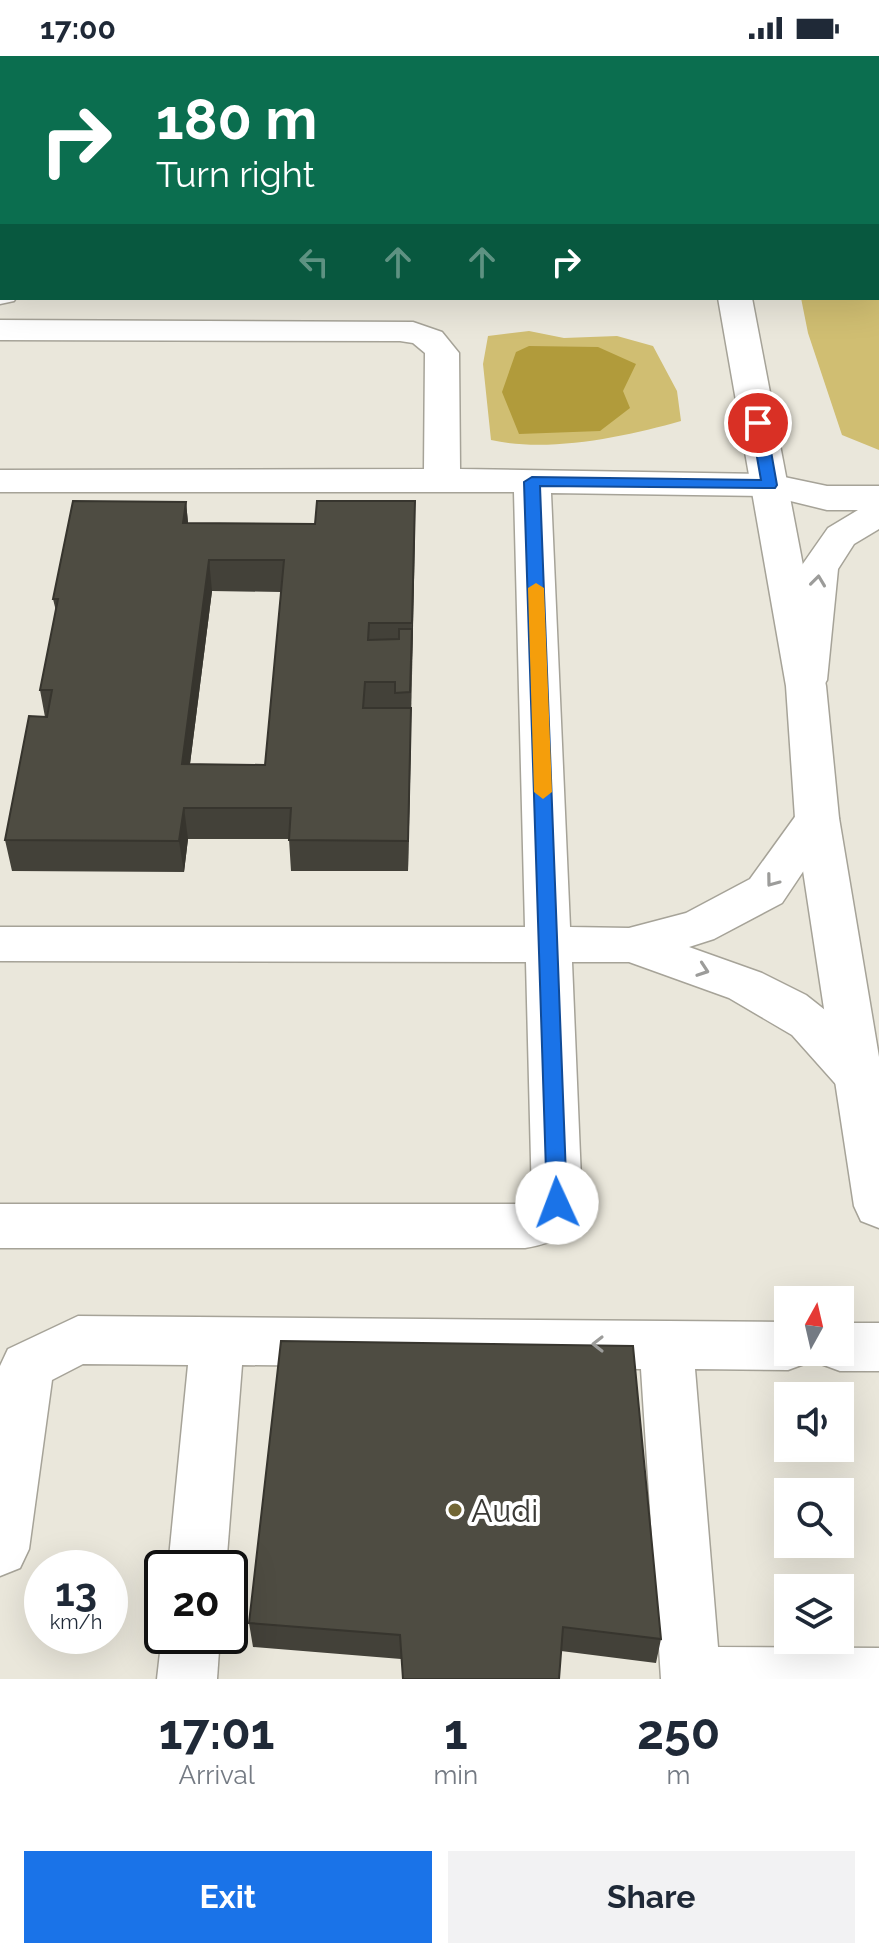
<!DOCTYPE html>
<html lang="en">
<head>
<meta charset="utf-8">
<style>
	:root { --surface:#fff; --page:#f2f2f3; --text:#1f2937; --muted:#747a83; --accent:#1a73e8 }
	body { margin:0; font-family:Raleway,sans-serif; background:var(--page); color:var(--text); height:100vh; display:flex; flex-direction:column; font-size:30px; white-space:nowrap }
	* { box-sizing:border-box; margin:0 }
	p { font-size:26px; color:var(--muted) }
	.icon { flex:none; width:44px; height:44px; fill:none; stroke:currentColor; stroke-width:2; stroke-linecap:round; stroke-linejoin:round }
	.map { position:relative; height:1623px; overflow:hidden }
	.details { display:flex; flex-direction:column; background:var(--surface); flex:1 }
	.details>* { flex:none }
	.top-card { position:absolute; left:0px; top:0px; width:880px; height:244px; box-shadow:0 8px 32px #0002; background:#0b6e4f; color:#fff; overflow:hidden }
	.needle { width:52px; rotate:8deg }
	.controls { position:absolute; left:774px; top:1230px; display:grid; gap:16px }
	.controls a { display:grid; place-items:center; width:80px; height:80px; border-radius:0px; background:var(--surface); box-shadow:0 8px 32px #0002; font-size:40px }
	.speed { position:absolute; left:24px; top:1494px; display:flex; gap:16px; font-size:40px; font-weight:700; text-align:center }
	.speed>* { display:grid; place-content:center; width:104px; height:104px; border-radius:50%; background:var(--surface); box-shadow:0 8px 32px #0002; line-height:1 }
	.speed small { font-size:20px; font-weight:400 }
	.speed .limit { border:4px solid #111; border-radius:12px; background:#fff; color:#111 }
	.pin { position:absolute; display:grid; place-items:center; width:68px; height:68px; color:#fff; margin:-34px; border:4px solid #fff; border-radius:50%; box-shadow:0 2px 8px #0007 }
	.me { position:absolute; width:88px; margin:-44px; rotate:358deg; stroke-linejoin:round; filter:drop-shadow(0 0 6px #0008) }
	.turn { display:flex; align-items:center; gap:28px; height:168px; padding:0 24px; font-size:36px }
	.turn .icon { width:104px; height:104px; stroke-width:2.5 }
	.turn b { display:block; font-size:56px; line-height:68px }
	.lanes { display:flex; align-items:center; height:76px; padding:0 24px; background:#0003; justify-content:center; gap:40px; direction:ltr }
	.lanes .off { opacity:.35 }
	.eta { display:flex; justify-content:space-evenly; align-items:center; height:136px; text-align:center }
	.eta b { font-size:48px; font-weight:700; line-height:56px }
	.primary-button { display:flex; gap:16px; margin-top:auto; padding:16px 24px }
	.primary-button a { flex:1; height:92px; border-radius:0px; background:var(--accent); color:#fff; font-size:32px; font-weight:700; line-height:92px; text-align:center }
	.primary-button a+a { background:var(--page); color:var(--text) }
	.status { display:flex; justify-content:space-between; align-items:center; height:56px; padding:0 40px; background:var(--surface); direction:ltr }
	.status svg { height:22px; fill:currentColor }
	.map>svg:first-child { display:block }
</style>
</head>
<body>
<div class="status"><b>17:00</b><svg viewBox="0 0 49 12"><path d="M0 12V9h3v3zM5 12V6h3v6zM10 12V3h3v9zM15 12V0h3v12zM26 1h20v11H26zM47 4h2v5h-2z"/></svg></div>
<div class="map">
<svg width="879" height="1623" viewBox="0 0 879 1623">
	<rect width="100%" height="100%" fill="#eae7db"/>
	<g fill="#d0be72">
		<polygon points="879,164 879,394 842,379 808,277 801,242 878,242"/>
		<path d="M529,275L564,282L617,280L653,290L677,335L681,365C625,381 548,397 491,384L483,308L488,280Z"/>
	</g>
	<polygon fill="#b19b3b" points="529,290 598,291 636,308 623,335 630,352 600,375 519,378 502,336 516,296"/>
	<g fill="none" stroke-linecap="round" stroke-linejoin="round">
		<g fill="#b19b3b" fill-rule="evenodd">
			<polygon points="113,0 122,0 120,2 112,2"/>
			<rect x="0" y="109" width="2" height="6"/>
		</g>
		<g stroke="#a6a398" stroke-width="3">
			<g id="minor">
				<polygon points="219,0 249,0 250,2 220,2"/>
				<polygon points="529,0 557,0 558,2 530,2"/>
				<rect x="580" y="0" width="28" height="2"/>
				<polygon points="0,45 2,46 2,64 0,63"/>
				<rect x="878" y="106" width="1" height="18"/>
				<polygon points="0,228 2,242 16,242 14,245 0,248"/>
				<path d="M0,264L413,266L442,276L459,297L460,413L770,418L827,430H879V473L854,488L838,513L827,624L821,634L807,638L793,634L787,624L800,512L828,472L858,454H827L770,440L551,437L570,871L629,872L686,857L750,823L802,751L817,746L832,751L839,762L782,847L714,883L689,891L762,917L806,939L839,965L875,1006L879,1014L875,1034L858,1039L841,1034L792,979L729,942L629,906H572L582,1147C569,1177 558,1187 525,1192H0V1148H525L532,1144L526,906L0,905V871H525L514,436H0V414L424,413L425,297L413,287L400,285L0,284Z"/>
				<polygon points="78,1260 788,1266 788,1296 812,1296 807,1307 788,1314 695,1313 718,1591 879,1592 879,1623 661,1623 641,1313 242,1309 226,1512 168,1512 188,1309 83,1308 52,1324 29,1493 20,1512 0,1520 0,1310 8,1293"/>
				<polygon points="840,1267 879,1267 879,1315 840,1315 821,1308 816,1296 840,1296"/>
				<polygon points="162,1579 220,1580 217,1623 157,1623"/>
			</g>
		</g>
		<g stroke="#a6a398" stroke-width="3">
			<g id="highway">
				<rect x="680" y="0" width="28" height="2"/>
				<polygon points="718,242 752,242 826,630 839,762 879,1001 879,1172 861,1165 854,1150 795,762 786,630"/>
			</g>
		</g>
		<use href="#minor" fill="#fff" fill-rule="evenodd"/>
		<use href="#highway" fill="#fff" fill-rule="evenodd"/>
	</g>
	<g fill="#434139" fill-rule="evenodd">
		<path d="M415,445L408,815H291L289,783H188L184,816L12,815L5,784L45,661L40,634L56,555L53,543L186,446L188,467L315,468ZM212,535L281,536L265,709L190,708Z"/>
		<polygon points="281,1285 661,1583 656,1607 561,1595 401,1603 253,1591 249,1567"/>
	</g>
	<g fill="#37352e">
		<polygon points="415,445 415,476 411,668 412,567"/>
		<polygon points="186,446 189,477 183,467"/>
		<polygon points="209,504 212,535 186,739 182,708"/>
		<polygon points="411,652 411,684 408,815 408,785"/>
		<polygon points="184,752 188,783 184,816 179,785"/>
	</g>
	<g fill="#4e4c42" stroke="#37352e" stroke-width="2" fill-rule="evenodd">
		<rect x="268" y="0" width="260" height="2"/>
		<path d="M73,445L186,446L183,467L315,468L317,445H415L412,567H369L368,584L399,583V573H412L410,636L395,637V626H365L363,652H411L408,785L289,784L291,752H184L179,785L5,784L29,660L47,661L52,634H40L58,543H53ZM209,504H284L265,709L182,708Z"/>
		<polygon points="281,1285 633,1290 661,1583 563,1571 559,1623 403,1623 400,1579 249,1567"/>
	</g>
	<defs><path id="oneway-chevron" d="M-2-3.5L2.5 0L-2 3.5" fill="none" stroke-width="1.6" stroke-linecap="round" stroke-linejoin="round" transform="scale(2)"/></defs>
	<g stroke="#9c9c9a">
		<use href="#oneway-chevron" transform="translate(818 525) rotate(-83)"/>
		<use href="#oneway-chevron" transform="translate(772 825) rotate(127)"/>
		<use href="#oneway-chevron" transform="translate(703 914) rotate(19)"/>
		<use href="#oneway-chevron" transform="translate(598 1288) rotate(-180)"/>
	</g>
	<polygon fill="#1a73e8" stroke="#114b97" stroke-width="2" points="758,362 766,367 777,429 775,432 540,430 567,1147 564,1153 557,1156 550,1153 547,1147 524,426 532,421 761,424 751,367"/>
	<polygon fill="#f59e0b" points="536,527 544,532 552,736 543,743 534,736 528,532"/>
	<circle fill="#736734" stroke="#fff" stroke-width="3" cx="455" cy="1454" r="8"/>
	<g text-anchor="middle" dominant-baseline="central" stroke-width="8" stroke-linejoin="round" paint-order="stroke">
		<g font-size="32" fill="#3a3935" stroke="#fff" text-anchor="start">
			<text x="471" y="1454">Audi</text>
		</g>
	</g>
</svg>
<div class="controls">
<a><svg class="needle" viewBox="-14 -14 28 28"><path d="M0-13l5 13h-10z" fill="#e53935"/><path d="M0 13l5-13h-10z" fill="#747a83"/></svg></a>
<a><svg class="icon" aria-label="sound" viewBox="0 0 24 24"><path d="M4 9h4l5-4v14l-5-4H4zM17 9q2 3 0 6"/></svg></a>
<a><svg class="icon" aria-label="search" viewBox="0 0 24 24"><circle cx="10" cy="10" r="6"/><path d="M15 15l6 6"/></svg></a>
<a><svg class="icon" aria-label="layers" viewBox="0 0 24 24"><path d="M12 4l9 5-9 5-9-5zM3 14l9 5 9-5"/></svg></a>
</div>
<div class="speed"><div>13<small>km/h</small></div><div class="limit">20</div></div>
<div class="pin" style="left:758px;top:367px;background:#d93025"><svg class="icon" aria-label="arrive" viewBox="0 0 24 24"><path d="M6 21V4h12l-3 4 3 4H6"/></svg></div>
<svg class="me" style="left:557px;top:1147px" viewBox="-20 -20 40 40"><circle r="19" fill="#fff"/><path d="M0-13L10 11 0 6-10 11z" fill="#1a73e8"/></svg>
<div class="top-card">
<div class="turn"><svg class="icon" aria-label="right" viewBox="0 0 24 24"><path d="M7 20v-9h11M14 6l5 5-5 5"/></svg><div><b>180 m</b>Turn right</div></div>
<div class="lanes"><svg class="icon off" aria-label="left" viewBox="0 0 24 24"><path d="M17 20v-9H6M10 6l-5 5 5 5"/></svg><svg class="icon off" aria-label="ahead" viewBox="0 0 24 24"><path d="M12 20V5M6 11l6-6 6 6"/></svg><svg class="icon off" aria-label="ahead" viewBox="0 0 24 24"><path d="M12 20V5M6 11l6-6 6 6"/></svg><svg class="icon" aria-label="right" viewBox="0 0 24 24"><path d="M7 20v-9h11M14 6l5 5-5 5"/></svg></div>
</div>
</div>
<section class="details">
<div class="eta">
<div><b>17:01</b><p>Arrival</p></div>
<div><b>1</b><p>min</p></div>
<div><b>250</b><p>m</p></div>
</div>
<div class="primary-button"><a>Exit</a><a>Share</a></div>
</section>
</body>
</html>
